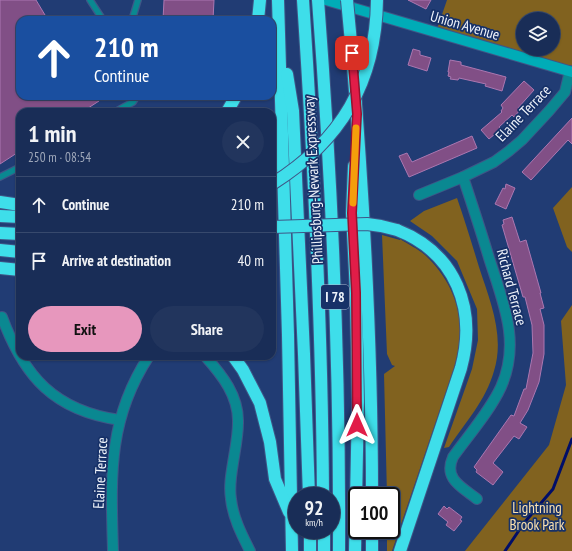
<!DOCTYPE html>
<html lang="en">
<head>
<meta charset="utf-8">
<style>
	:root { --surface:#192d57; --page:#22355d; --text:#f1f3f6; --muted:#9fa8ba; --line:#37496d; --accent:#e797bd }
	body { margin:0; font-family:"PT Sans Narrow",sans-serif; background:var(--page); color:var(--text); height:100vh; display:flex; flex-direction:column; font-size:15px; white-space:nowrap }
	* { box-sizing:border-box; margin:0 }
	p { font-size:13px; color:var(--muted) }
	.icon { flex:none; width:22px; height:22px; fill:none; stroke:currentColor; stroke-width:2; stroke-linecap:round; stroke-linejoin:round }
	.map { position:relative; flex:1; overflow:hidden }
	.panel { position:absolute; left:16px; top:108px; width:260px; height:252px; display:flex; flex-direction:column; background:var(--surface); border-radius:12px; box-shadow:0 1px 3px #0004,0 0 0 1px var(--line) }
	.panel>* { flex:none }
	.top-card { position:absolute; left:16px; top:16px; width:260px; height:84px; border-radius:12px; box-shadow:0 1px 3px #0004,0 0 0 1px var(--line); background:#1a4fa0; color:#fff; overflow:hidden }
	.tools { position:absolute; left:516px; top:12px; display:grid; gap:8px }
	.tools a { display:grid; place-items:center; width:44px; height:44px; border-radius:50%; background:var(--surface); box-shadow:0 1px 3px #0004,0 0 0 1px var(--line); font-size:20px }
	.speed { position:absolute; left:288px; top:487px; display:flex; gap:8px; font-size:20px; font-weight:700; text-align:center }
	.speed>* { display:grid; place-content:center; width:52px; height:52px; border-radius:50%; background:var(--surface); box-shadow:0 1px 3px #0004,0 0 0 1px var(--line); line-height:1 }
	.speed small { font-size:10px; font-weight:400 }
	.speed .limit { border:2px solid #111; border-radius:6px; background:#fff; color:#111 }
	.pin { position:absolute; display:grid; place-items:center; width:34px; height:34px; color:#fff; margin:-17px; border-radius:8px; box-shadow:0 2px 6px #0006 }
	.me { position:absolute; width:44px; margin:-22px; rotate:0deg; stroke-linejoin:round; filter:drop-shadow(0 0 3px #0008) }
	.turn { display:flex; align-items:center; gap:14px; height:84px; padding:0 12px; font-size:18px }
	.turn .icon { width:52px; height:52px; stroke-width:2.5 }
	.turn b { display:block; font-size:28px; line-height:34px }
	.round { display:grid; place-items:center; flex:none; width:42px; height:42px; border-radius:21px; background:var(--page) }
	.summary { display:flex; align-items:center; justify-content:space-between; height:68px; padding:0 12px }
	h1 { font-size:24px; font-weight:700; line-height:30px }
	.cta { display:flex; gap:8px; margin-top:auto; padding:8px 12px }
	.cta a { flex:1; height:46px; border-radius:24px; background:var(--accent); color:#111; font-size:16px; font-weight:700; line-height:46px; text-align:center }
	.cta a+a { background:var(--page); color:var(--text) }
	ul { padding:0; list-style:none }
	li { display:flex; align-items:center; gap:12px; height:56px; padding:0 12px; border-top:1px solid var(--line) }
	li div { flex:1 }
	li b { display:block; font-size:15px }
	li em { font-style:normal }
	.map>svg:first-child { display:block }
</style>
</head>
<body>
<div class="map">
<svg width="572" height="551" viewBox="0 0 572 551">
	<rect width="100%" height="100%" fill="#213c74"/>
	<g fill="#81621f" fill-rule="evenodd">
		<path d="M447,0H572V72L436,32ZM523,19H553V49H523Z"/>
		<polygon points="572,187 572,252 567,247 553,208"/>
		<path d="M457,198C465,221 472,244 479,267C490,301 505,336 494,371C486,400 465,423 449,447L444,448L472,369L478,340L477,309L457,261L432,236L410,221L424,211Z"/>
		<path d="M382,235L400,240V239C408,244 418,249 425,255C447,275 462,305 460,335C460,346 457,357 454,368L392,551H387V530H391V496H387L384,374L395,366L392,365L387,354Z"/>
		<polygon points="572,305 572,551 465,551 549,445 566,385 561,321"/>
	</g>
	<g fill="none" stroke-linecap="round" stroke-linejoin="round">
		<polyline stroke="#000e69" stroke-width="3" points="505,551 524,523 553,489 572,439"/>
	</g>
	<g fill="#814f86" stroke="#ab77b1">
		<polygon points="0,0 36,0 48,20 20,20 20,96 96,96 99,101 82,112 20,112 20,151 0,164"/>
		<polygon points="164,0 214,0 213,20 163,20"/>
		<polygon points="408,0 431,0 426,9"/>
		<polygon points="413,49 420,51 420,55 431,58 427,71 408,65"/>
		<polygon points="450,60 461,62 461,65 506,77 502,91 485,86 486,84 459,78 458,80 450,79 451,77 448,76 449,72 448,72"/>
		<polygon points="524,81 534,90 518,108 520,110 514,117 512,115 499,127 501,129 489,139 481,130 502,112 501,111 503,108 501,105"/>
		<polygon points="572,118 572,144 568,140 531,180 522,172"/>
		<polygon points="472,136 477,148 409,177 399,156 407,153 412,162"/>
		<polygon points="506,184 515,188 506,209 495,204 503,188 505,189"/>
		<polygon points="512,217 520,242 526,240 541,293 540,293 544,308 540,309 544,325 544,354 539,382 528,410 520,423 527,427 519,439 514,436 493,463 503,472 493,485 476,472 477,470 474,467 511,415 514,416 524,389 526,389 533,353 532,325 525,297 523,297 502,225 504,224 503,220"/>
		<polygon points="444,506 447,509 449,507 462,517 460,520 462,521 454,531 446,525 448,522 438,514"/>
	</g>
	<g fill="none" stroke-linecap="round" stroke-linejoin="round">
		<g stroke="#3e5687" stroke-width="8">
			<g id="lane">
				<polyline points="90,0 103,20"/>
				<polyline points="132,20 138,0"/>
				<polyline points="115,112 133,102 137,96"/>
				<polyline points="0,177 20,167"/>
			</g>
		</g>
		<g stroke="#3e5687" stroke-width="12">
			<g id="street">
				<path d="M463,177C472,204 481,231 489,258C503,302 521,342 501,387C490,411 468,436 453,457C443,479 462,487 477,499"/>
				<polyline points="419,195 463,177 494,162 509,151 522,140 549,111 565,92 570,71"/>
				<path d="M2,317C24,377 55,411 120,420"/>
				<path d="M205,356C222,375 239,396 238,423C238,436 235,450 233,463C231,475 229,487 231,499C233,518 242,535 250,551"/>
				<path d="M113,551C111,478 107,420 149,356"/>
			</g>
		</g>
		<g stroke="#3e5687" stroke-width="12">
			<polyline id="secondary" points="326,0 572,72"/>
		</g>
		<g stroke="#3e5687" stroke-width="14">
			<g id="highway">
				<polyline points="278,0 288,335 292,551"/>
				<path d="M303,0C314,165 322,330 323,496"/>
				<path d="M318,0C332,183 340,367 339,551"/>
				<polyline points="258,20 260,0"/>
				<path d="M352,53C364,201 372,348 372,496"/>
				<polyline points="287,74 293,111 304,354 309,496"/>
				<polyline points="227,112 236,96"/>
				<polyline points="354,166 352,213 356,293 358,402 355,551"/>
				<polyline points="0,202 20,205"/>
				<polyline points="0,216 20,217"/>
				<path d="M397,230C456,253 477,309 461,368L400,551"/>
				<polyline points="0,233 20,234"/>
				<polyline points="0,250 20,252"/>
				<polyline points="0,268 20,270"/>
				<polyline points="233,356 243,370 260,403 270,442 275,479 289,512"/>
				<polyline points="310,530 310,551"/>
				<polyline points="324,530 324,551"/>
				<polyline points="372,551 372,530"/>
			</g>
		</g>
		<use href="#lane" stroke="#0a8891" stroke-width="5.5"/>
		<use href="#street" stroke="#0a8891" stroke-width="10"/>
		<use href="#secondary" stroke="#00acb7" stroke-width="10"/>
		<use href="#highway" stroke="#3edeea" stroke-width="12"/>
		<g stroke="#3e5687" stroke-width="14" stroke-linecap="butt">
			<g id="highway-bridge">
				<polyline points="347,0 352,53"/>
				<path d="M272,184C341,141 376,82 377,0"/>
				<polyline points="272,227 367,224 381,226 397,230"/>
			</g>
		</g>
		<use href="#highway-bridge" stroke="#3edeea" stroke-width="12"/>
	</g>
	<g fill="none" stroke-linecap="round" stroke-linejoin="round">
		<g stroke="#92132f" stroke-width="10">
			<polyline id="route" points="352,53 357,114 352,213 356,293 357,425"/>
		</g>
		<use href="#route" stroke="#e11d48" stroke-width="7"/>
		<polyline stroke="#f59e0b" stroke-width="7" points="353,203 356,128"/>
	</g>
	<g text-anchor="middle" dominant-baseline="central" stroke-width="3.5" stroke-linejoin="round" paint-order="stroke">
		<rect fill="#173168" stroke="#afbacf" stroke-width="1" x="321" y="285" width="28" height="24" rx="3"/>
		<g font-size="14" font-weight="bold" fill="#f0f4fb">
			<text x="335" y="297">I 78</text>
		</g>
		<g font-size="15" fill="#f0f4fb" stroke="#173168">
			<text transform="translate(465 25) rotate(16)">Union Avenue</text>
			<text transform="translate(523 113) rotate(-46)">Elaine Terrace</text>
			<text transform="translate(313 180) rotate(-93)">Phillipsburg-Newark Expressway</text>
			<text transform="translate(512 287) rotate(75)">Richard Terrace</text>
			<text transform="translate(100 473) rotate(-87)">Elaine Terrace</text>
		</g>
		<g font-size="15" fill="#fce1ad" stroke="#173168">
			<text x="537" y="507">Lightning<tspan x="537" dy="17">Brook Park</tspan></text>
		</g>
	</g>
</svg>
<div class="tools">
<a><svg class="icon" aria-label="layers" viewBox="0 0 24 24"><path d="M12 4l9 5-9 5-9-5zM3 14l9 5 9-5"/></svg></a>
</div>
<div class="speed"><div>92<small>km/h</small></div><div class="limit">100</div></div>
<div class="pin" style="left:352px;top:53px;background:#d93025"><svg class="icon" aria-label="arrive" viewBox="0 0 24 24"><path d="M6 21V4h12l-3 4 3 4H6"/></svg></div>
<svg class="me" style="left:357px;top:425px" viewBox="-20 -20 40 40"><path d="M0-17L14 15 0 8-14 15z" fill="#e11d48" stroke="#fff" stroke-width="4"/></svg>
<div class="top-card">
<div class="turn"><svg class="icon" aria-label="ahead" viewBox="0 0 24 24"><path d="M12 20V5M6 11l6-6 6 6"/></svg><div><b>210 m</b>Continue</div></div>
</div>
<section class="panel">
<div class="summary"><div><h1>1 min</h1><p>250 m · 08:54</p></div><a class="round"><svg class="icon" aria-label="close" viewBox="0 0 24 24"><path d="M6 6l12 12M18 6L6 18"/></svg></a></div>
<ul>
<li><svg class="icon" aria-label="ahead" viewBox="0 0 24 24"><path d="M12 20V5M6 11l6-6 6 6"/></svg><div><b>Continue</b></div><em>210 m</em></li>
<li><svg class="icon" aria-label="arrive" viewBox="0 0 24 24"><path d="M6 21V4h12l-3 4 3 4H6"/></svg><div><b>Arrive at destination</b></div><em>40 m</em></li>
</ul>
<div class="cta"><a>Exit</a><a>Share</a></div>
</section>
</div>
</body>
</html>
